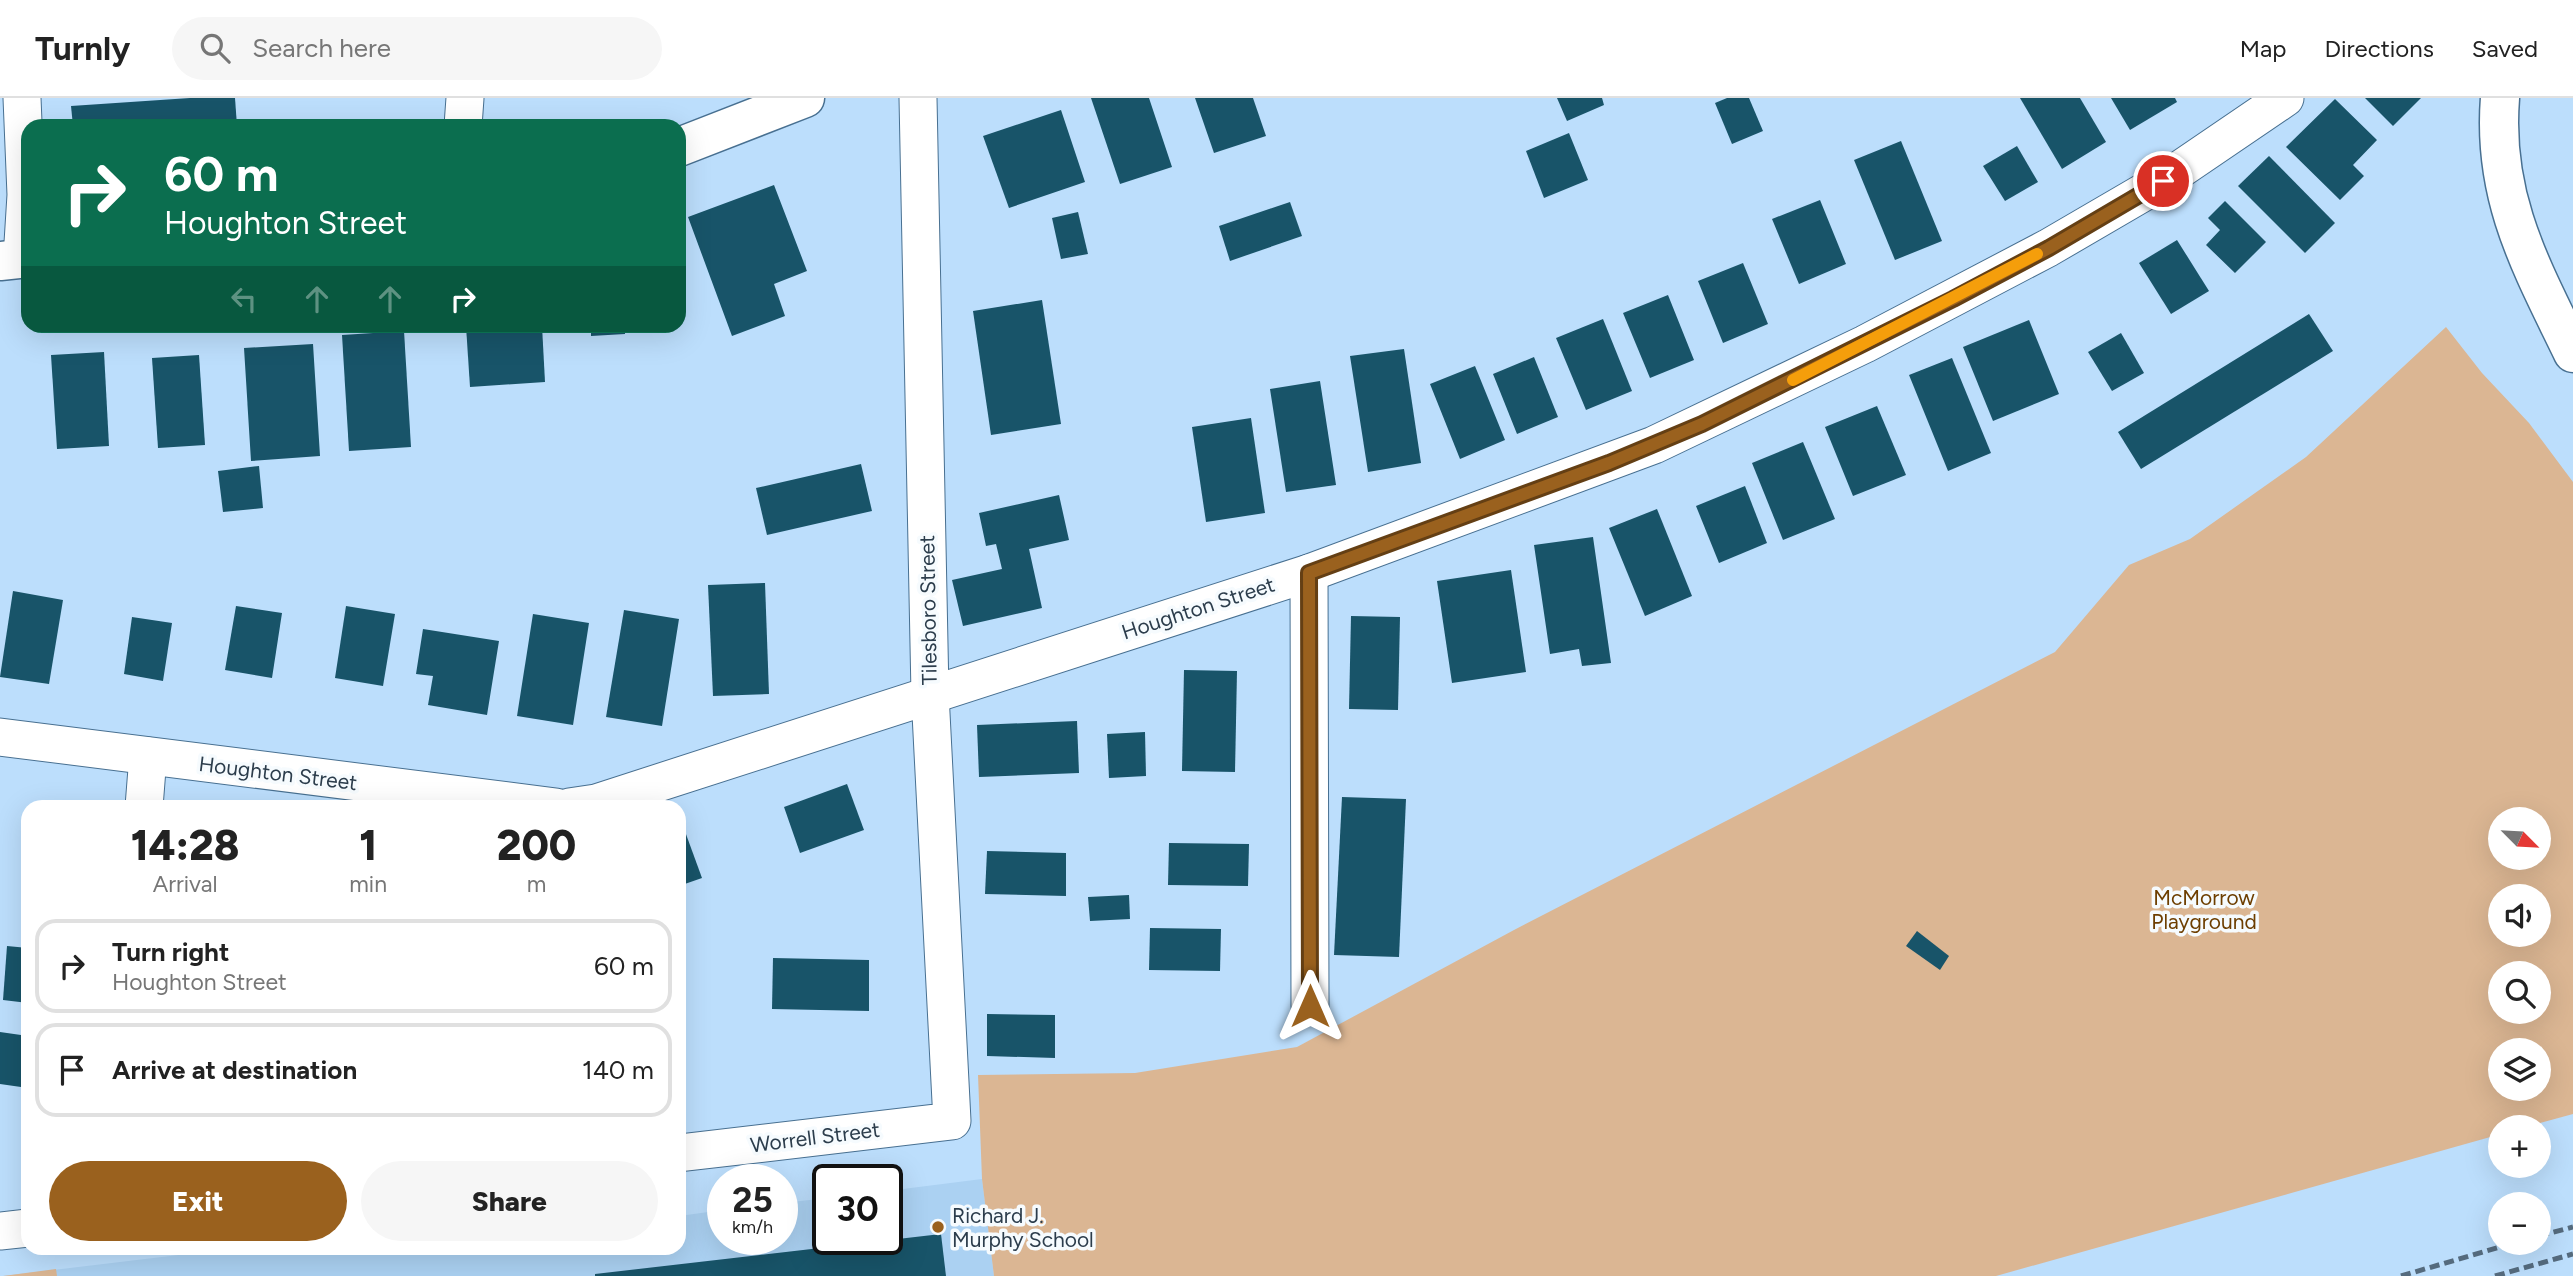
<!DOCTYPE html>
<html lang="en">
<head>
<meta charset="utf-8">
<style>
	:root { --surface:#fff; --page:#f6f6f6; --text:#222; --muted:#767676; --line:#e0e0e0; --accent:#9a611e }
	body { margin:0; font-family:Figtree,sans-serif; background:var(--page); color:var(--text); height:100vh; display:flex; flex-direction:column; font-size:26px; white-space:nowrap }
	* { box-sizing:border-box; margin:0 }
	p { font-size:23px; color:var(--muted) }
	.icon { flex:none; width:38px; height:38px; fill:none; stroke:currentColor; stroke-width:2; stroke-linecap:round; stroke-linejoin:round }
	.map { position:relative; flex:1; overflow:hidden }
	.drawer { position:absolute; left:21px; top:702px; width:665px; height:455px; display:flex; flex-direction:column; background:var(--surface); border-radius:21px; box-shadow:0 7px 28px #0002 }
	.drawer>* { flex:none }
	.guide { position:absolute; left:21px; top:21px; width:665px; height:214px; border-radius:21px; box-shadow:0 7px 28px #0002; background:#0b6e4f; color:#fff; overflow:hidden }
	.needle { width:46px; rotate:114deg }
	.tools { position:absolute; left:2488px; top:709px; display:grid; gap:14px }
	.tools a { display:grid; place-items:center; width:63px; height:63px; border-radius:50%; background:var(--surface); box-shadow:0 7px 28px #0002; font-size:35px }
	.speed { position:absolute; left:707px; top:1066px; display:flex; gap:14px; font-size:35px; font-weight:700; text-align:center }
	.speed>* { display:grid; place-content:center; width:91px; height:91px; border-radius:50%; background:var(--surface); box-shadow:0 7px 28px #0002; line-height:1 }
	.speed small { font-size:18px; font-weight:400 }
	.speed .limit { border:4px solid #111; border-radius:10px; background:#fff; color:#111 }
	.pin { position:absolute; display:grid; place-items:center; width:60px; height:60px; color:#fff; margin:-30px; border:4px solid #fff; border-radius:50%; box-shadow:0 2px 7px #0007 }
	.me { position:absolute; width:77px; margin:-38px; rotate:0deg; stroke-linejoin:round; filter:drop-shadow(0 0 5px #0008) }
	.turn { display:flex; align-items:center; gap:24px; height:147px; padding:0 28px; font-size:32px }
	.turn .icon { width:91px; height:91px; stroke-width:2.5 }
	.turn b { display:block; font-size:49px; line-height:60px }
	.lanes { display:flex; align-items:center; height:66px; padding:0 28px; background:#0003; justify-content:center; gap:35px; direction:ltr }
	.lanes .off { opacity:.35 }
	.eta { display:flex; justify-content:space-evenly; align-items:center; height:119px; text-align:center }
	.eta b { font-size:42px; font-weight:800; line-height:49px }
	.primary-button { display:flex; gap:14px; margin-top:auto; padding:14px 28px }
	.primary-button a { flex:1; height:80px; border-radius:42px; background:var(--accent); color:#fff; font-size:28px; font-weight:800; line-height:80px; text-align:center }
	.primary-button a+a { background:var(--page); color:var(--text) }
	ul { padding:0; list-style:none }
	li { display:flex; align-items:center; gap:21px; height:94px; margin:0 14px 10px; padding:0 14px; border:4px solid var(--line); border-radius:21px }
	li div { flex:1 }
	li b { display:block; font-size:26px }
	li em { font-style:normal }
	header { display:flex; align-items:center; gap:42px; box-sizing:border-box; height:98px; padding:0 35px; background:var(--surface); border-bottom:2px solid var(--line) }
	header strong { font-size:33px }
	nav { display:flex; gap:38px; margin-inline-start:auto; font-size:24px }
	.search { width:490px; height:63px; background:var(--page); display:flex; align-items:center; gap:18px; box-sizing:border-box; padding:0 24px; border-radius:38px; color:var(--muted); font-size:26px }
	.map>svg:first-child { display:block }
</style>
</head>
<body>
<header>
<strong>Turnly</strong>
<div class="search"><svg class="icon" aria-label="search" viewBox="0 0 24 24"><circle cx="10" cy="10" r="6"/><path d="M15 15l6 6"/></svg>Search here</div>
<nav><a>Map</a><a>Directions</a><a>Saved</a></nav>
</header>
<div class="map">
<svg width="2573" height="1178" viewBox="0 0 2573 1178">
	<rect width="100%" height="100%" fill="#bcdefc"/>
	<polygon fill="#abd1f2" points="982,1081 994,1178 3,1178 237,1150 679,1150 679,1118 723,1112 723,1141 782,1141 782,1105 828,1100 828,1141 887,1141 887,1093"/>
	<g fill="#dbb693" fill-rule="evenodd">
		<path d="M2446,229L2482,275L2529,325L2573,384V1016L2525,1029H2501V1036L1996,1178H994L982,1081L978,977L1135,975L1297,949L1514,832L2055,554L2129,467L2190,441L2306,359ZM2501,721H2539V760H2501ZM2501,798H2539V836H2501ZM2501,875H2539V914H2501ZM2501,952H2539V990H2501Z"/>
		<polygon points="56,1171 57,1178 3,1178"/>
	</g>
	<g fill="#185469">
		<polygon points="190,0 235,0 237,28 73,28 71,8"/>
		<polygon points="1091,0 1149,0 1172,69 1120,86"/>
		<polygon points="1195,0 1253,0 1266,38 1214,55"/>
		<polygon points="1557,0 1602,0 1604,7 1567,23"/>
		<polygon points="1727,0 1749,0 1763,33 1732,46 1715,5"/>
		<polygon points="2020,0 2080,0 2106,44 2062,71"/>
		<polygon points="2111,0 2175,0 2177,4 2130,32"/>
		<polygon points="2365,0 2421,0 2393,28"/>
		<polygon points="2335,1 2377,42 2353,67 2364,78 2340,102 2286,49"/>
		<polygon points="1061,12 1085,84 1009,110 983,38"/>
		<polygon points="1569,35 1588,82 1544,100 1526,53"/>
		<polygon points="1901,43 1942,143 1895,162 1854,62"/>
		<polygon points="2017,48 2038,84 2005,103 1983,68"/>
		<polygon points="2269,58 2335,125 2305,155 2238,88"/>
		<polygon points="774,87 807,173 774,186 785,218 732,238 688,119"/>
		<polygon points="1820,102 1846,166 1799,186 1772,121"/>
		<polygon points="2225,103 2266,144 2235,175 2206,147 2220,132 2208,120"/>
		<polygon points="1290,104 1302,138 1230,163 1219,128"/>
		<polygon points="1078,114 1088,156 1061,161 1052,120"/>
		<polygon points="2177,142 2209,193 2171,216 2139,165"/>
		<polygon points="1743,165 1768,226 1723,245 1698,183"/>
		<polygon points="1668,197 1694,262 1650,280 1623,215"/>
		<polygon points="1042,202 1061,326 991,337 973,213"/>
		<polygon points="2309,216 2333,253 2141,371 2118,334"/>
		<polygon points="1603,221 1632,293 1586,312 1556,240"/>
		<polygon points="2029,222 2059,296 1993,323 1963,249"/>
		<polygon points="466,228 542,228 545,284 470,289"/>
		<polygon points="591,228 625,228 625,236 591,238"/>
		<polygon points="404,233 411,349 349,353 342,237"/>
		<polygon points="2121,235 2144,275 2112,293 2088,254"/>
		<polygon points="313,246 320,358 251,363 244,250"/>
		<polygon points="1404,251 1421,365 1368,374 1350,258"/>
		<polygon points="104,254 109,348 57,351 51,257"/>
		<polygon points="199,257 205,347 158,350 152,260"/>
		<polygon points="1534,259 1558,319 1517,336 1493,276"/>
		<polygon points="1952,260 1991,355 1948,373 1909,277"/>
		<polygon points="1475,268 1505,342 1460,361 1430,286"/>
		<polygon points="1320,283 1336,387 1286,394 1270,291"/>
		<polygon points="1877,308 1906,377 1853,398 1825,329"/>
		<polygon points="1251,320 1265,415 1206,424 1192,329"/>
		<polygon points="1803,344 1835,421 1783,442 1752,365"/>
		<polygon points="861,366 872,413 767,437 756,390"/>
		<polygon points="259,368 263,410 223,414 218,373"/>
		<polygon points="1745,388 1767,445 1719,465 1696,408"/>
		<polygon points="1059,397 1069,442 1029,451 1042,510 963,528 952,482 1002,471 996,446 986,448 979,415"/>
		<polygon points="1657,411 1692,498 1645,518 1609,430"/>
		<polygon points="1593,439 1611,565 1582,568 1579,551 1550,556 1534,447"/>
		<polygon points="1511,472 1526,574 1452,585 1437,483"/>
		<polygon points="765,485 769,596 713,598 708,487"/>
		<polygon points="13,493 63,502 49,586 0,579"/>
		<polygon points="236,508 282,515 272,580 225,572"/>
		<polygon points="346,508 395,516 383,588 335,580"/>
		<polygon points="624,512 679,521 662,628 606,619"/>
		<polygon points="533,516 589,525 573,627 517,618"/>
		<polygon points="1351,518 1400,519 1398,612 1349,611"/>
		<polygon points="132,519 172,525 163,583 124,576"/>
		<polygon points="423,531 499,543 487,617 428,607 433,578 416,576"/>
		<polygon points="1184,572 1237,573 1235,674 1182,673"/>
		<polygon points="1077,623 1079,675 979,679 977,627"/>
		<polygon points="1145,634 1146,678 1109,680 1107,636"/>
		<polygon points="847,686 864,732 800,755 784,709"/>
		<polygon points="1342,699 1406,701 1399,859 1334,857"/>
		<polygon points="44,704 75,707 75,709 44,709"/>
		<polygon points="683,728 702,780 679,788 679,729"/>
		<polygon points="1169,745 1249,746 1248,788 1168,787"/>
		<polygon points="987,753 1066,755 1066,798 985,796"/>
		<polygon points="1129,797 1130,821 1090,823 1088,799"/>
		<polygon points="1150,830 1221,831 1220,873 1149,872"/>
		<polygon points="1917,833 1949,858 1940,872 1906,848"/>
		<polygon points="7,848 28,850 28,905 3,902"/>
		<polygon points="773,860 869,862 869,913 772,911"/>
		<polygon points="987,916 1055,917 1055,960 987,958"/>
		<polygon points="0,934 28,938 28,990 0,986"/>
		<polygon points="941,1136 946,1178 595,1178 595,1176"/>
	</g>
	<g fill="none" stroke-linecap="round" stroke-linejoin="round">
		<g stroke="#487091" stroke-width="39">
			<g id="street">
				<polyline points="463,28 465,0"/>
				<polyline points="22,161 26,97 22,0"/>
				<polyline points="1309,475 1310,908"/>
				<polyline points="0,639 556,709"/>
				<polyline points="144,709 148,658"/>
				<polyline points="569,709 596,705 1309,475 1654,347 1865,246 2048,150 2163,83 2285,0"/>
				<polyline points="679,1055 952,1023 930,596 918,0"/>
				<polyline points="0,1133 28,1130"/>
			</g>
		</g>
		<g stroke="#487091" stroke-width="41">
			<g id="secondary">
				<path d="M2500,0C2492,100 2531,168 2573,255"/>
				<polyline points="679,49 805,0"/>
				<polyline points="0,163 28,160"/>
			</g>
		</g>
		<use href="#street" stroke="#fff" stroke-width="37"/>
		<use href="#secondary" stroke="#fff" stroke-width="38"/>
		<g stroke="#556b7e" stroke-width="5" stroke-dasharray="10 5" stroke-linecap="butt">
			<polyline points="2539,1138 2573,1129"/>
			<polyline points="2401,1178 2517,1144"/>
			<polyline points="2495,1178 2573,1156"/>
		</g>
	</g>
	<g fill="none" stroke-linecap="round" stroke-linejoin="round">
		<g stroke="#643f14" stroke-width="18">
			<polyline id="route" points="1310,908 1309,475 1609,365 1702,326 1953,201 2049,150 2163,83"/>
		</g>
		<use href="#route" stroke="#9a611e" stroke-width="12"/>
		<polyline stroke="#f59e0b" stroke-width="12" points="1793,282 2037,156"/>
	</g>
	<circle fill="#9a611e" stroke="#f6fbfe" stroke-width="2.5" cx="938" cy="1129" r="7"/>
	<g text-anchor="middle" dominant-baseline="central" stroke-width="7" stroke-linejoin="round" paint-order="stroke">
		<g font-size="21" fill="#2c3d4c" stroke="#f6fbfe">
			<text transform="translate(1198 510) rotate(-18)">Houghton Street</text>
			<text transform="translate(928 512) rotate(-91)">Tilesboro Street</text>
			<text transform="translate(278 675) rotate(7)">Houghton Street</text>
			<text transform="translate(815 1039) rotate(-7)">Worrell Street</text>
		</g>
		<g font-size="21" fill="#6d3e00" stroke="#f6fbfe">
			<text x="2204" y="799">McMorrow<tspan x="2204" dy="24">Playground</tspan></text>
		</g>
		<g font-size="21" fill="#2c3d4c" stroke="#f6fbfe" text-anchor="start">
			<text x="952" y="1117">Richard J.<tspan x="952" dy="24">Murphy School</tspan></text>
		</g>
	</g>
</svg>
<div class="tools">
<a><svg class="needle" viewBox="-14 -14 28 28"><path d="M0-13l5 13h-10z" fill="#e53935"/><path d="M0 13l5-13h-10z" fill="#767676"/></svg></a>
<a><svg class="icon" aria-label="sound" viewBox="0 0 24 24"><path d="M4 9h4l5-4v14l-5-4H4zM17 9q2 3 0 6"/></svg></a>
<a><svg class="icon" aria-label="search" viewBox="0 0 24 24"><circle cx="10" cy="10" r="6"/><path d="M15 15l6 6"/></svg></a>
<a><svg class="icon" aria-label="layers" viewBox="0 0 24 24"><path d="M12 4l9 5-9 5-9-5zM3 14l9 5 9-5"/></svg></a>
<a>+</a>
<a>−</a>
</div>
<div class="speed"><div>25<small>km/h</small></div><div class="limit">30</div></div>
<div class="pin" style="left:2163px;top:83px;background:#d93025"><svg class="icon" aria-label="arrive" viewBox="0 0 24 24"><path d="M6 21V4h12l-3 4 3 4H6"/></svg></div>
<svg class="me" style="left:1310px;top:908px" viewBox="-20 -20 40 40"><path d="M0-17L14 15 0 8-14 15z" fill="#9a611e" stroke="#fff" stroke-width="4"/></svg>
<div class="guide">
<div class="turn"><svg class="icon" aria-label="right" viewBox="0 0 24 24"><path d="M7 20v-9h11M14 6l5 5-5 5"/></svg><div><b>60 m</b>Houghton Street</div></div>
<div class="lanes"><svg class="icon off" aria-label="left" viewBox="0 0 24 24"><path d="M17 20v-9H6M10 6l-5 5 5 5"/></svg><svg class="icon off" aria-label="ahead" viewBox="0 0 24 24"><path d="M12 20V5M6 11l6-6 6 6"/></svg><svg class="icon off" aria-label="ahead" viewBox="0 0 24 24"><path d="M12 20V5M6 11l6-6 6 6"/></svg><svg class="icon" aria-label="right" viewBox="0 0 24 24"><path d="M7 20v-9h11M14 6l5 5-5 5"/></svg></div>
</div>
<section class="drawer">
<div class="eta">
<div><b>14:28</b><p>Arrival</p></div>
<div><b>1</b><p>min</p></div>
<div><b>200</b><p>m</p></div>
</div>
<ul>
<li><svg class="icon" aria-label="right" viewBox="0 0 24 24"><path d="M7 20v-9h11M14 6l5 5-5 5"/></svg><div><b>Turn right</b><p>Houghton Street</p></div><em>60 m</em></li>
<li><svg class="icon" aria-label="arrive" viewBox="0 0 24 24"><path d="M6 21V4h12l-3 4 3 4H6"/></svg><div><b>Arrive at destination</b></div><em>140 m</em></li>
</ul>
<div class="primary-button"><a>Exit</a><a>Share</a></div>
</section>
</div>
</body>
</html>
